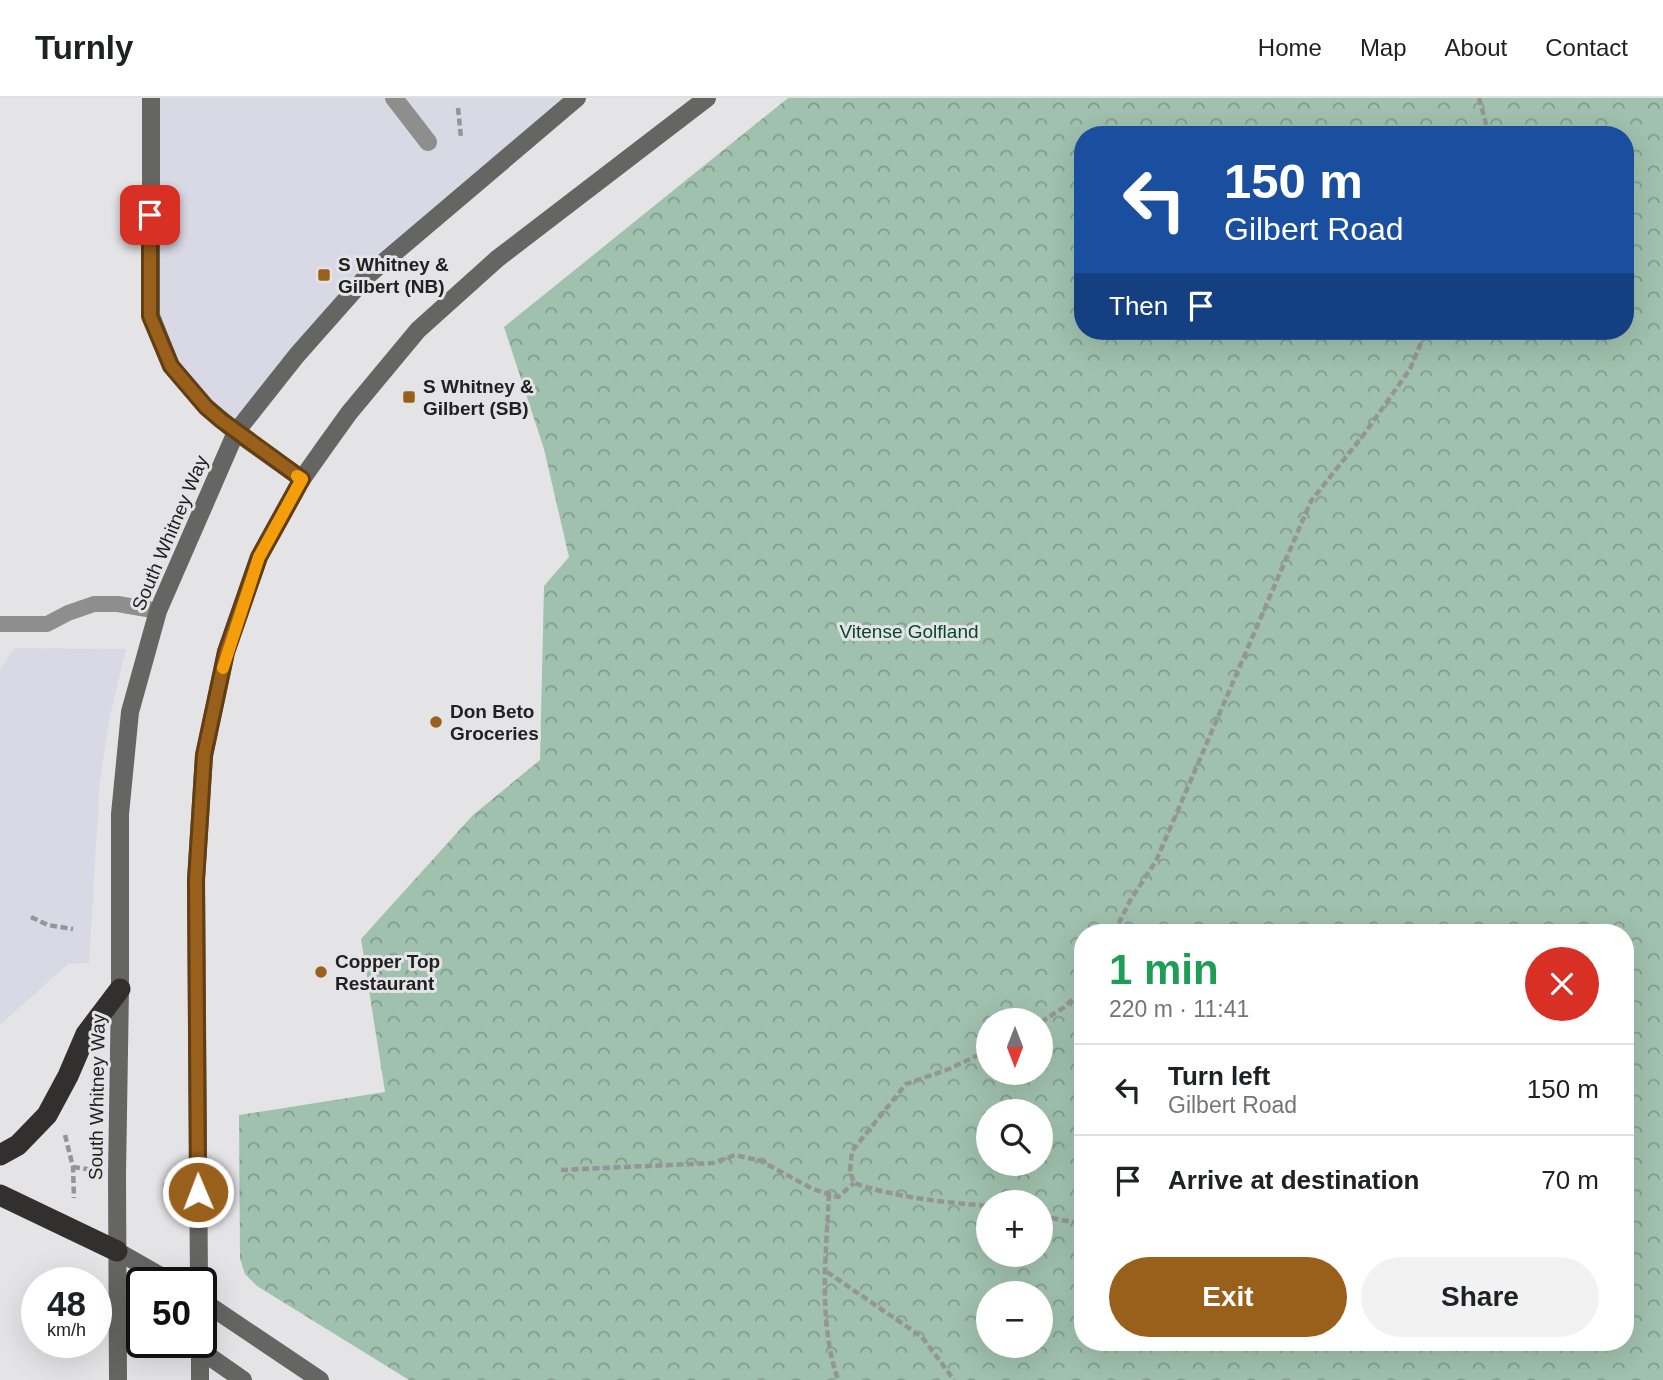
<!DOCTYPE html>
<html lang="en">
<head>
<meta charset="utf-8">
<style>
	:root { --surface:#fff; --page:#f2f2f2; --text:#202124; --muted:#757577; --line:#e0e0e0; --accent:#98601b }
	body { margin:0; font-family:Helvetica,sans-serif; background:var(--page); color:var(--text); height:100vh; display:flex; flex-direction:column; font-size:26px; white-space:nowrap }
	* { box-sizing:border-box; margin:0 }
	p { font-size:23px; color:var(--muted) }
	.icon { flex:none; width:38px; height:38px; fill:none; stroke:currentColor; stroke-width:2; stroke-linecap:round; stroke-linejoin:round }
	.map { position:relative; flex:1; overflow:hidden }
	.details { position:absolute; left:1074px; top:826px; width:560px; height:427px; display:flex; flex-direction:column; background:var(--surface); border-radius:28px; box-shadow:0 7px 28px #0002 }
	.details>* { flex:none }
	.guide { position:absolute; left:1074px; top:28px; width:560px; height:214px; border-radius:28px; box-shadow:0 7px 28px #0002; background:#1a4fa0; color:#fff; overflow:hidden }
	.needle { width:46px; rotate:180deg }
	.controls { position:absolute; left:976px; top:910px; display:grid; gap:14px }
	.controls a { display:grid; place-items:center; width:77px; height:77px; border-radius:50%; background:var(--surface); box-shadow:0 7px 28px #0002; font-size:35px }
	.speed { position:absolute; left:21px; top:1169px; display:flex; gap:14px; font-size:35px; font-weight:700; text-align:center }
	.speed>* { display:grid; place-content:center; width:91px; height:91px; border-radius:50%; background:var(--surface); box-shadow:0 7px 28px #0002; line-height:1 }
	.speed small { font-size:18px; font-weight:400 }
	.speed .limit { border:4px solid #111; border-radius:10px; background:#fff; color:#111 }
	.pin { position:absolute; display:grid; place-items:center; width:60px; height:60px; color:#fff; margin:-30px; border-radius:14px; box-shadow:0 4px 10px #0006 }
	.me { position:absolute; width:77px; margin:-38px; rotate:359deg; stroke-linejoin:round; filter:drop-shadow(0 0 5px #0008) }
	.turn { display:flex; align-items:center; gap:24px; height:147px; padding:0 35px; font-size:32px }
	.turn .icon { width:91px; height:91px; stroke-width:2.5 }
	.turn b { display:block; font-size:49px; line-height:60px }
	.then { display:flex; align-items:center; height:66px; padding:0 35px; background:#0003; gap:14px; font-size:26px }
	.round { display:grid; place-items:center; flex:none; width:74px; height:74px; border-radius:37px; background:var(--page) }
	.summary { display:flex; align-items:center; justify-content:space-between; height:119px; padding:0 35px }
	h1 { font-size:42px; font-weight:600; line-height:52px; color:#1e9e55 }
	.action { display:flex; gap:14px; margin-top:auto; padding:14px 35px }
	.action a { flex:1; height:80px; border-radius:42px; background:var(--accent); color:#fff; font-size:28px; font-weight:600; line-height:80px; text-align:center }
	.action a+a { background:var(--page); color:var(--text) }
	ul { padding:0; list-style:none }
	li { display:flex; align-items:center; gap:21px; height:91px; padding:0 35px; border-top:2px solid var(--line) }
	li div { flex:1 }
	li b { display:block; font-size:26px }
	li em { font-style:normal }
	header { display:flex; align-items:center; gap:42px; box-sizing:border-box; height:98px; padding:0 35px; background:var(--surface); border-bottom:2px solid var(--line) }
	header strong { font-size:33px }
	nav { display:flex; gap:38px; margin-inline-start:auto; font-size:24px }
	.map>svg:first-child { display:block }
</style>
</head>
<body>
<header>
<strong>Turnly</strong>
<nav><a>Home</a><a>Map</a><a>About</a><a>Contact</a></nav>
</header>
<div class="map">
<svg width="1663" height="1282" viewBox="0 0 1663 1282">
	<defs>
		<pattern id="park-crowns" width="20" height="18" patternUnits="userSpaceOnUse" patternTransform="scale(1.75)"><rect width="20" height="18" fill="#a0c1ad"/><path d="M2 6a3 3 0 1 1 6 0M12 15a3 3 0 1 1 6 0" fill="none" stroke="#829c8c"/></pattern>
	</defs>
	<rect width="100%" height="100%" fill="#e4e4e7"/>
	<g fill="#d8d9e4">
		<polygon points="151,0 577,0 388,161 236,334 206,309 151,218"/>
		<polygon points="14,550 126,551 109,622 100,683 89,865 68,866 0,927 0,572"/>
	</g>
	<path fill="url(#park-crowns)" fill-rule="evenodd" d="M788,0H1663V1282H409L257,1188L245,1176L240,1161L239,1017L385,994L361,841L473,717L540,662L544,488L569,459L544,351L504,229ZM1083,37H1626V233H1083ZM1083,835H1626V1244H1083ZM989,922H1041V975H989ZM989,1013H1041V1066H989ZM989,1104H1041V1157H989ZM1041,1195V1248H989V1195Z"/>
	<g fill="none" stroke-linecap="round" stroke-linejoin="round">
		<g stroke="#959597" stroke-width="4.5" stroke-dasharray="7 3.5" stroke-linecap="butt">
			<polyline points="1479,0 1489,37"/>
			<polyline points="458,10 461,40"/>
			<polyline points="31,819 48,827 73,831"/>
			<polyline points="1114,835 1131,801 1156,763 1311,403 1365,335 1410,271 1426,233"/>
			<polyline points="1041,924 1063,910 1083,892"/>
			<path d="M989,952L949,971L906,986L852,1053L850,1073L854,1085C898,1100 942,1104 989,1108"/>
			<polyline points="65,1037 73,1069 74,1100"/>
			<polyline points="73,1069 93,1072"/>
			<polyline points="561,1072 713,1065 735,1057 761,1063 813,1091 838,1099 854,1085"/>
			<polyline points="163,1087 174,1089"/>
			<path d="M829,1096C826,1158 818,1223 838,1282"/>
			<polyline points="1041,1118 1083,1126"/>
			<polyline points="827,1174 922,1239 954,1282"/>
		</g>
		<polyline stroke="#8e8e8c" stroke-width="16" points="0,526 47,526 68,515 94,506 118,506 158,513"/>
		<polyline stroke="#8e8e8c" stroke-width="18" points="394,0 428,44"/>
		<g stroke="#656563" stroke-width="18">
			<polyline points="151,0 151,218 171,268 206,309 236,334 302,381"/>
			<polyline points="117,1153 173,1185"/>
			<polyline points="199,1185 196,782 204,658 226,554 259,459 302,381 326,347 349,315 418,232 497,161 707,0"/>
			<polyline points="201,1202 320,1282"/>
			<polyline points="193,1244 200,1252 243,1282"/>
			<polyline points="200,1244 200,1282"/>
			<polyline points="118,1282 117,1077 120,891 120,716 130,614 158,513 236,334 297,257 366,179 577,0"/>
		</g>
		<g stroke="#31302e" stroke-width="21">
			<polyline points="0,1057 18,1047 47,1017 68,978 86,936 120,891"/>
			<polyline points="0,1097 117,1153"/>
		</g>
	</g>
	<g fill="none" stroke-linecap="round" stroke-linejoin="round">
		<g stroke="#633e12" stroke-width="18">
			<polyline id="route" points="150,117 150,218 171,268 206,309 221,322 302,381 259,459 226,554 204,657 196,782 198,1094"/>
		</g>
		<use href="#route" stroke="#98601b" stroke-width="12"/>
		<polyline stroke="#f59e0b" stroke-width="12" points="223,570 259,459 302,381 297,378"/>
	</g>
	<g fill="#98601b" stroke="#e4e4e7" stroke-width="2.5">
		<rect x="317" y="170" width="14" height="14" rx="3.5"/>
		<rect x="402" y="292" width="14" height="14" rx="3.5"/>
		<circle cx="436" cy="624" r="7"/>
		<circle cx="321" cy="874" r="7"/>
	</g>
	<g text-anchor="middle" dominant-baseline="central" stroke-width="6" stroke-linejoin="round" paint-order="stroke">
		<g font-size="19" font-weight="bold" fill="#212122" stroke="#e4e4e7" text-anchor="start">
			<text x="338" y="166">S Whitney &amp;<tspan x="338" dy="22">Gilbert (NB)</tspan></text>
			<text x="423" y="288">S Whitney &amp;<tspan x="423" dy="22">Gilbert (SB)</tspan></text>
			<text x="450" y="613">Don Beto<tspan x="450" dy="22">Groceries</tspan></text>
			<text x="335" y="863">Copper Top<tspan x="335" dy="22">Restaurant</tspan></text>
		</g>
		<g font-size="19" fill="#212122" stroke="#e4e4e7">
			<text transform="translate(170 435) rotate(-67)">South Whitney Way</text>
			<text transform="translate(97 999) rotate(-89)">South Whitney Way</text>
		</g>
		<g font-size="19" fill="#04492d" stroke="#e4e4e7">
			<text x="909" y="533">Vitense Golfland</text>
		</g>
	</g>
</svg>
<div class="controls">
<a><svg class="needle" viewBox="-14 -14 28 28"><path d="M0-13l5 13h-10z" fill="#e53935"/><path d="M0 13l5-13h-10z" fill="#757577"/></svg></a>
<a><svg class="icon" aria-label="search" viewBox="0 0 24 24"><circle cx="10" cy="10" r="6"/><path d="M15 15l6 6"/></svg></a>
<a>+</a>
<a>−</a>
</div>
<div class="speed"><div>48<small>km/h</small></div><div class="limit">50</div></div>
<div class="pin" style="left:150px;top:117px;background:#d93025"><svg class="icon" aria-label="arrive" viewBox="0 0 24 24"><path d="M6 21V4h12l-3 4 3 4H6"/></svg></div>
<svg class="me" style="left:198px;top:1094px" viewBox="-20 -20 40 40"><circle r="17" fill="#98601b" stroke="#fff" stroke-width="3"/><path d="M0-11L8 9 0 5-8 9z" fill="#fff"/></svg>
<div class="guide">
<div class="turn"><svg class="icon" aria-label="left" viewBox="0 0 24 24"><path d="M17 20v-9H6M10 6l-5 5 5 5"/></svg><div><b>150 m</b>Gilbert Road</div></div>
<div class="then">Then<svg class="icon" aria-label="arrive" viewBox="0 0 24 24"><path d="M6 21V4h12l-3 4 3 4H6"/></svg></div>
</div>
<section class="details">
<div class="summary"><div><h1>1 min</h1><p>220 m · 11:41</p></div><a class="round" style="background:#d93025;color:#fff"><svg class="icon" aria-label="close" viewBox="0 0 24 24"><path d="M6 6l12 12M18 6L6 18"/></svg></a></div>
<ul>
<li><svg class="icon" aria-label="left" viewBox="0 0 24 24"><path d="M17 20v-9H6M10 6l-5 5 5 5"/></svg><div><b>Turn left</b><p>Gilbert Road</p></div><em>150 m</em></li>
<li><svg class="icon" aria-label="arrive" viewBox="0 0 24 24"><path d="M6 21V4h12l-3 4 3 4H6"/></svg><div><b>Arrive at destination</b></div><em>70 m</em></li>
</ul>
<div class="action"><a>Exit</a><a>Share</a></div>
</section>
</div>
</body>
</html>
